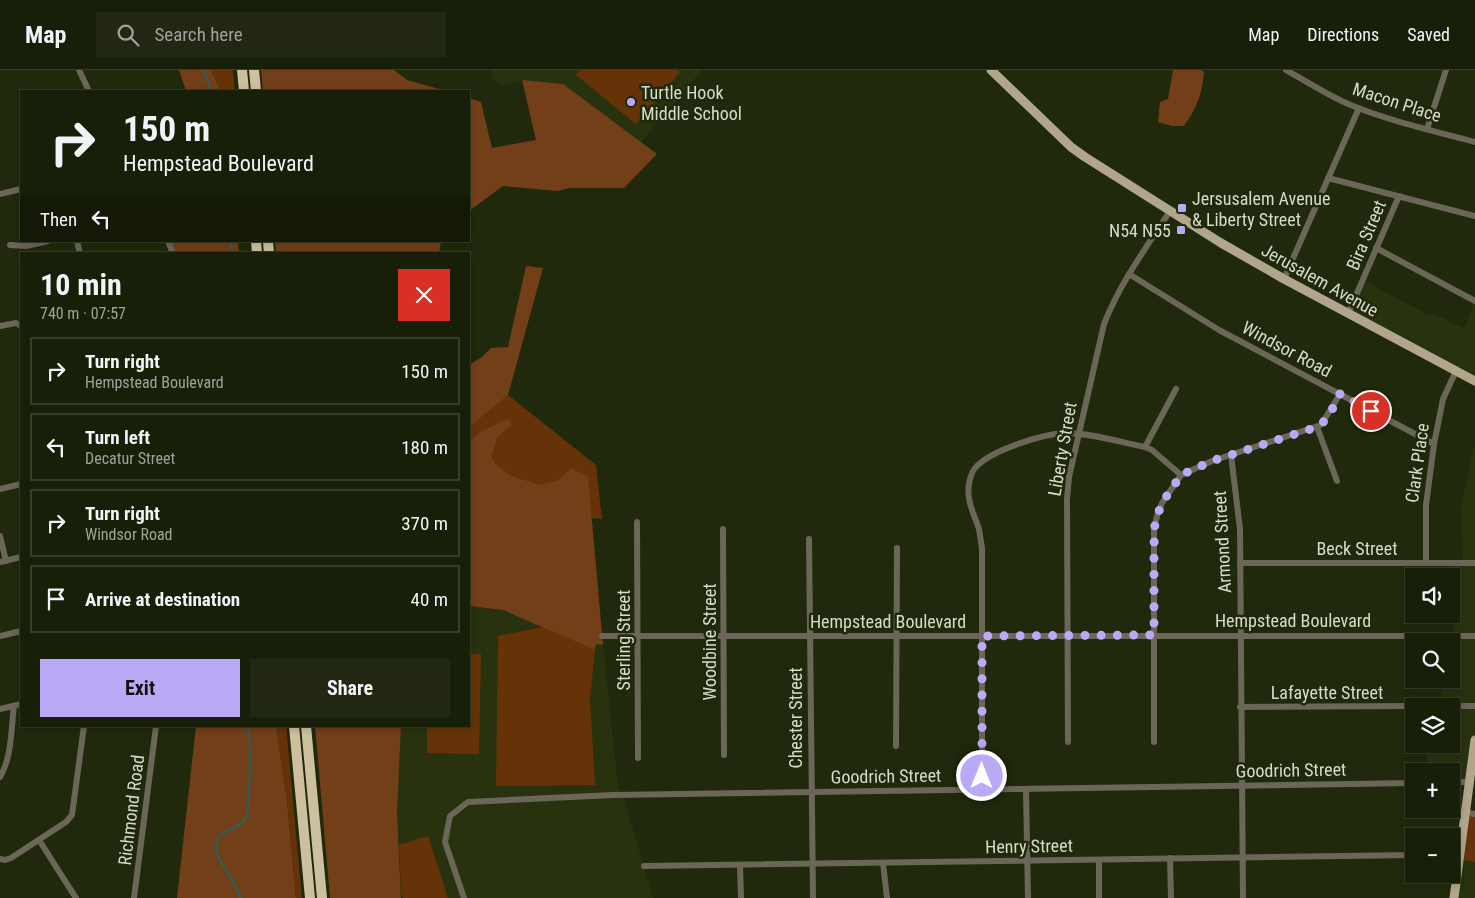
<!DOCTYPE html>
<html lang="en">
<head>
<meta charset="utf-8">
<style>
	:root { --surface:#181f09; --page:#212712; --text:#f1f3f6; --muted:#9fa29c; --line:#363d2a; --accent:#baaaf6 }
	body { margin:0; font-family:"Roboto Condensed",sans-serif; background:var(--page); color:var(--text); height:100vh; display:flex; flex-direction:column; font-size:19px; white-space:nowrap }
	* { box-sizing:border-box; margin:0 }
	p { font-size:16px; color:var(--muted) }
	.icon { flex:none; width:28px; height:28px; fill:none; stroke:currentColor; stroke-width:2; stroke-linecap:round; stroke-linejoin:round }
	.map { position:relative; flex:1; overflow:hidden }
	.side { position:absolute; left:20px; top:182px; width:450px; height:475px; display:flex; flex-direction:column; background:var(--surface); border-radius:0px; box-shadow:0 2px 8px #0003,0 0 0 1px var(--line) }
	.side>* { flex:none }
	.banner { position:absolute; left:20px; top:20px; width:450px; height:152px; border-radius:0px; box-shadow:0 2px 8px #0003,0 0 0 1px var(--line); background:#181f09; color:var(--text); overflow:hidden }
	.tools { position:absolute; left:1405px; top:498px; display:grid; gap:10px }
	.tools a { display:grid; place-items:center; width:55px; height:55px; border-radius:0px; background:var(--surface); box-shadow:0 2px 8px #0003,0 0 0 1px var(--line); font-size:25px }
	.pin { position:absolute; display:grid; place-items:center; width:42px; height:42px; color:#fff; margin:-21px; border:2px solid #fff; border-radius:50%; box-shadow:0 1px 5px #0007 }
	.me { position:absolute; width:55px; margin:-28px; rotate:0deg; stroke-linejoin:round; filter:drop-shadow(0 0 4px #0008) }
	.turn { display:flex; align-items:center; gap:18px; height:105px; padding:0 20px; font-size:22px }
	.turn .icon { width:65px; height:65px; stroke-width:2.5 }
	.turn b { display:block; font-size:35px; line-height:42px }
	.then { display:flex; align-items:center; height:48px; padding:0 20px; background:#0003; gap:10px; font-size:19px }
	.round { display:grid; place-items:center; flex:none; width:52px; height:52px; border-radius:0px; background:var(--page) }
	.overview { display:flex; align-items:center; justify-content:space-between; height:85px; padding:0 20px }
	h1 { font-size:30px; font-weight:700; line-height:38px }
	.action { display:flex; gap:10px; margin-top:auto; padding:10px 20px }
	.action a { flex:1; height:58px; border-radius:0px; background:var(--accent); color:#111; font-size:20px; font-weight:700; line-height:58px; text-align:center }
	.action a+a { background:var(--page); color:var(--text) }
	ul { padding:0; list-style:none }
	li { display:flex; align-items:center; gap:15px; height:68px; margin:0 10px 8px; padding:0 10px; border:2px solid var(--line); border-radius:0px }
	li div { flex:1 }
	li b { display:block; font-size:19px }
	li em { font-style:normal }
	header { display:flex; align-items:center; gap:30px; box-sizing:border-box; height:70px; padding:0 25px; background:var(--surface); border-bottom:1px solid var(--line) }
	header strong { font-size:24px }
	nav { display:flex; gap:28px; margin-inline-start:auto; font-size:18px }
	.search { width:350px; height:45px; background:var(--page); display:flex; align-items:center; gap:12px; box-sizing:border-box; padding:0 18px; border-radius:0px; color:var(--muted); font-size:19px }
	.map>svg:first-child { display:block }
</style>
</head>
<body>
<header>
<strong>Map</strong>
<div class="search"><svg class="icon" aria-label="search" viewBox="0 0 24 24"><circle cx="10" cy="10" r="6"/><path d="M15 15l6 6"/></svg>Search here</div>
<nav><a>Map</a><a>Directions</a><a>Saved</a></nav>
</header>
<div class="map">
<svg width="1475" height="828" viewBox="0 0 1475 828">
	<rect width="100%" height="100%" fill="#20290c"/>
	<g fill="#29320f">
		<polygon points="491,0 702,0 641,72 610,49 522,10 503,15 492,10"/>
		<polygon points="1363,210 1430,246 1432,243 1464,259 1475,231 1475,311 1348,244"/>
		<polygon points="1475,372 1475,670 1469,712 1451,712 1451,701 1428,701 1426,677 1435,677 1436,674 1451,674 1451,636 1442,633 1442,609 1451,609 1451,571 1443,571 1443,565 1449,565 1453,561 1454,493 1463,492 1461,437"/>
		<polygon points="469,536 503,540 595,579 596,573 603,575 619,725 623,725 653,828 401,828 397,743 401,656 469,656"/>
		<polygon points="1459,790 1475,792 1475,828 1454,828"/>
	</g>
	<g fill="#653307">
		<polygon points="211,0 233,0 235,21 221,21"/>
		<polygon points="580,0 677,0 680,2 636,54 576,5"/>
		<polygon points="508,325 596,395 602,449 591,448 587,406 571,398 558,410 540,416 512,406 496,394 492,387 497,368 512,355 481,361 469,371 469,358"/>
		<polygon points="543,557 595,580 590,629 595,715 496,716 498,566"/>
		<polygon points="469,584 481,584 479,684 427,683 427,656 469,656"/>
		<polygon points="276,656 286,656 302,828 296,828 287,731"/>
		<polygon points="1465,742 1475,744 1475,792 1459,790"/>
		<polygon points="428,766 448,828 403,828 401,820 399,775"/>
	</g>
	<g fill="#723f18">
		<polygon points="179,0 211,0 221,21 186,21"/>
		<polygon points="261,0 394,0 407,10 446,21 263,21"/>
		<path d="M1173,0H1201L1204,2C1202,25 1197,37 1184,56H1172L1158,52L1160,32L1168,29Z"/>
		<polygon points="522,10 563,14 657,84 624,118 569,118 558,121 503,116 469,141 469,28 481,32 492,78 536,70"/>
		<polygon points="168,171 238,171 239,184 173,184"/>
		<polygon points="275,171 441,171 439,184 276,184"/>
		<polygon points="526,196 543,198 508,325 469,358 469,295 482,287 491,278 508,277"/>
		<polygon points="508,349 512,355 497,368 492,387 496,394 512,406 540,415 558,410 571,398 588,406 603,575 596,574 595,580 503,540 469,536 469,371 481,361"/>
		<polygon points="196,656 276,656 287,731 296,828 177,828"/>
		<polygon points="315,656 401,656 397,743 401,828 330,828"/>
	</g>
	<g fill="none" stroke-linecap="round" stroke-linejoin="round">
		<g stroke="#246562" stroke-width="2">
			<polyline points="204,0 211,21"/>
			<polyline points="230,171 233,184"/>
			<path d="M240,828C237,812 217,790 216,780C215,757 239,762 246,748C250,740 251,666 248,656"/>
		</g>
		<g stroke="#6b6658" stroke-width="6">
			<polyline points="79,0 89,21"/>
			<path d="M1286,0C1308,12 1330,27 1353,36C1393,52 1434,61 1475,72"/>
			<polyline points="1427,59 1446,0"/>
			<polyline points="1328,108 1475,146"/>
			<polyline points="0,124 21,119"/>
			<polyline points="77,171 80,184"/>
			<polyline points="168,171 173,184"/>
			<polyline points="10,175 26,176 48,171"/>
			<polyline points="1376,178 1475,231"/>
			<polyline points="1129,204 1219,260 1434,374"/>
			<polyline points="1284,209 1359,38"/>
			<polyline points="1348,244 1399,126"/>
			<polyline points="0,256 16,253 21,256"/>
			<polyline points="1317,357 1337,411"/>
			<polyline points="1145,377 1176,319"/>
			<polyline points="1231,385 1240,459 1243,828"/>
			<polyline points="0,419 21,414"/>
			<polyline points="637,452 638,688"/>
			<polyline points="723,459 724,685"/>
			<polyline points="0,466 6,491"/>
			<polyline points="809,469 813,828"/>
			<polyline points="0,492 21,487"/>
			<polyline points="1240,493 1475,493"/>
			<polyline points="1426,493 1426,435 1434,374 1443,329 1456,301"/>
			<polyline points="0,566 21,561"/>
			<polyline points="602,566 1475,566"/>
			<polyline points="1419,636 1475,636"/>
			<polyline points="1240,637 1414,636"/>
			<polyline points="0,639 21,634"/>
			<path d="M1068,672L1067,429L1069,407L1104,254C1120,213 1146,178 1170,141"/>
			<polyline points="1154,672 1154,459 1158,442 1162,433 1181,405 1212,391 1321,355 1340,324"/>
			<polyline points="896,676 897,478"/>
			<path d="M0,707C12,687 11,659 14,636"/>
			<polyline points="1451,712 1469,712"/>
			<polyline points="1026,719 1028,828"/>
			<path d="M982,720V478C981,472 980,465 979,459C974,444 966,430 969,414C970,408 972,401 976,397C991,380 1043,364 1065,363C1091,363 1119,372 1145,377L1152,380L1181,405"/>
			<polyline points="1465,742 1475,744"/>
			<polyline points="39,770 76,828"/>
			<polyline points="1451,784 1460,784"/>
			<polyline points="1170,788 1171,828"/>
			<polyline points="0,789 5,790 11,788 66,752 72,745 84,656"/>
			<polyline points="1099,790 1099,828"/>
			<polyline points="883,793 887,828"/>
			<polyline points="740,795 741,828"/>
			<polyline points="644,796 1414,785"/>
			<polyline points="134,828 156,656"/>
			<polyline points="464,828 445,772 450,746 468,732 613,725 1414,713"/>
		</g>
		<g stroke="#b1a68b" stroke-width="9">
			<polyline points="991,0 1071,77 1085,87 1221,173 1284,209 1475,311"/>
			<polyline points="1454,828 1475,670"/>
		</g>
		<g stroke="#cdc09e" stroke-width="10">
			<polyline points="242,0 244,21"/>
			<polyline points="254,0 256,21"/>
			<polyline points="256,171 257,184"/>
			<polyline points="268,171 269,184"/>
			<polyline points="294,656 310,828"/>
			<polyline points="306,656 322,828"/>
		</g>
	</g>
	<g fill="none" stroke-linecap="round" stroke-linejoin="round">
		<path stroke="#baaaf6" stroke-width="9" stroke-dasharray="0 16.2" d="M982,706V566L1154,565V476L1155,452L1162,433L1181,405L1212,391L1317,357C1328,351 1334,335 1340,324L1371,341"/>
	</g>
	<g fill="#baaaf6" stroke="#20290c" stroke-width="2">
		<circle cx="631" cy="32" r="5"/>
		<rect x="1177" y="133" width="10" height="10" rx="2.5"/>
		<rect x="1176" y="155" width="10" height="10" rx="2.5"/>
	</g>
	<g text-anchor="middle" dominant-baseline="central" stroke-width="5" stroke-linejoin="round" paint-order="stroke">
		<g font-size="18" fill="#d5dcca" stroke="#20290c" text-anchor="start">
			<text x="641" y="22">Turtle Hook<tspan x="641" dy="21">Middle School</tspan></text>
			<text x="1192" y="128">Jersusalem Avenue<tspan x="1192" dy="21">&amp; Liberty Street</tspan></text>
			<text x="1171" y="160" text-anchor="end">N54 N55</text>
		</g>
		<g font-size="18" fill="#d5dcca" stroke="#20290c">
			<text transform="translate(1397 32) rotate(18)">Macon Place</text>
			<text transform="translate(1366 165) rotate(-67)">Bira Street</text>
			<text transform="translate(1320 210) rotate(29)">Jerusalem Avenue</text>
			<text transform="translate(1287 279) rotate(28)">Windsor Road</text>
			<text transform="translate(1062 379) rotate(-80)">Liberty Street</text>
			<text transform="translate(1417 393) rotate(-82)">Clark Place</text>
			<text transform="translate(1222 472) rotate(-93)">Armond Street</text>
			<text x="1357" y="478">Beck Street</text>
			<text x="1293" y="550">Hempstead Boulevard</text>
			<text x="888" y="551">Hempstead Boulevard</text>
			<text transform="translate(623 570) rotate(-90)">Sterling Street</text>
			<text transform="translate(709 572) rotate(-90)">Woodbine Street</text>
			<text x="1327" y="622">Lafayette Street</text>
			<text transform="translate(795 648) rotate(-90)">Chester Street</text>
			<text transform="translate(1291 700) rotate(-1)">Goodrich Street</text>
			<text transform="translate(886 706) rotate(-1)">Goodrich Street</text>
			<text transform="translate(131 740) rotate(-83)">Richmond Road</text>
			<text transform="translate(1029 776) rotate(-1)">Henry Street</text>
		</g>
	</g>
</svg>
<div class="tools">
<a><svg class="icon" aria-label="sound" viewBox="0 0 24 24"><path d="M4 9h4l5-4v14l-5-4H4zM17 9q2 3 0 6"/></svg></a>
<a><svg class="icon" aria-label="search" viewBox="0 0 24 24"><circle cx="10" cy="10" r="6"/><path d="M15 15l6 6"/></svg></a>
<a><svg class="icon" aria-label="layers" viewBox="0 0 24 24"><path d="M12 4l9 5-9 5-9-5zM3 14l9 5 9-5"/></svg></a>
<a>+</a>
<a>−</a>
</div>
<div class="pin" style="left:1371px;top:341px;background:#d93025"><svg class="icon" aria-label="arrive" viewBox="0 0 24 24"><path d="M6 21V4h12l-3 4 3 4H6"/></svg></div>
<svg class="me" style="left:982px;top:706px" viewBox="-20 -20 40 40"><circle r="17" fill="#baaaf6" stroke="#fff" stroke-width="3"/><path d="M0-11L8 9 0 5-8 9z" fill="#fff"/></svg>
<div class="banner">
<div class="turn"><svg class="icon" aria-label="right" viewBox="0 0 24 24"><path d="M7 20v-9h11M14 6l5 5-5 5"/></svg><div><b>150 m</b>Hempstead Boulevard</div></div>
<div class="then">Then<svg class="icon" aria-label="left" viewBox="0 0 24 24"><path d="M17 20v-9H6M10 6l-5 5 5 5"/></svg></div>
</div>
<section class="side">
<div class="overview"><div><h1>10 min</h1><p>740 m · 07:57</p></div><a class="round" style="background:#d93025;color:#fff"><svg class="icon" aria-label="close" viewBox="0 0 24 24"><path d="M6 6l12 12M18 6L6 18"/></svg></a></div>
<ul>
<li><svg class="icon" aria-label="right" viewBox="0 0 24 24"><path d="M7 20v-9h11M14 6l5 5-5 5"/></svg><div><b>Turn right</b><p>Hempstead Boulevard</p></div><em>150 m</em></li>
<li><svg class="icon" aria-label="left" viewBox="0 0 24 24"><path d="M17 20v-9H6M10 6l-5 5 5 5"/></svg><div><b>Turn left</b><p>Decatur Street</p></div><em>180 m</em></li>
<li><svg class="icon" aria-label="right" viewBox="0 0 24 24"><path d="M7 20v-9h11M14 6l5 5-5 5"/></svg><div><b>Turn right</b><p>Windsor Road</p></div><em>370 m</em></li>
<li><svg class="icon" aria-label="arrive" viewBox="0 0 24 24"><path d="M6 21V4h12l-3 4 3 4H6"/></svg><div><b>Arrive at destination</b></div><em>40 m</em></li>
</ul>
<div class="action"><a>Exit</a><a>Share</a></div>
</section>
</div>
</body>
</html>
